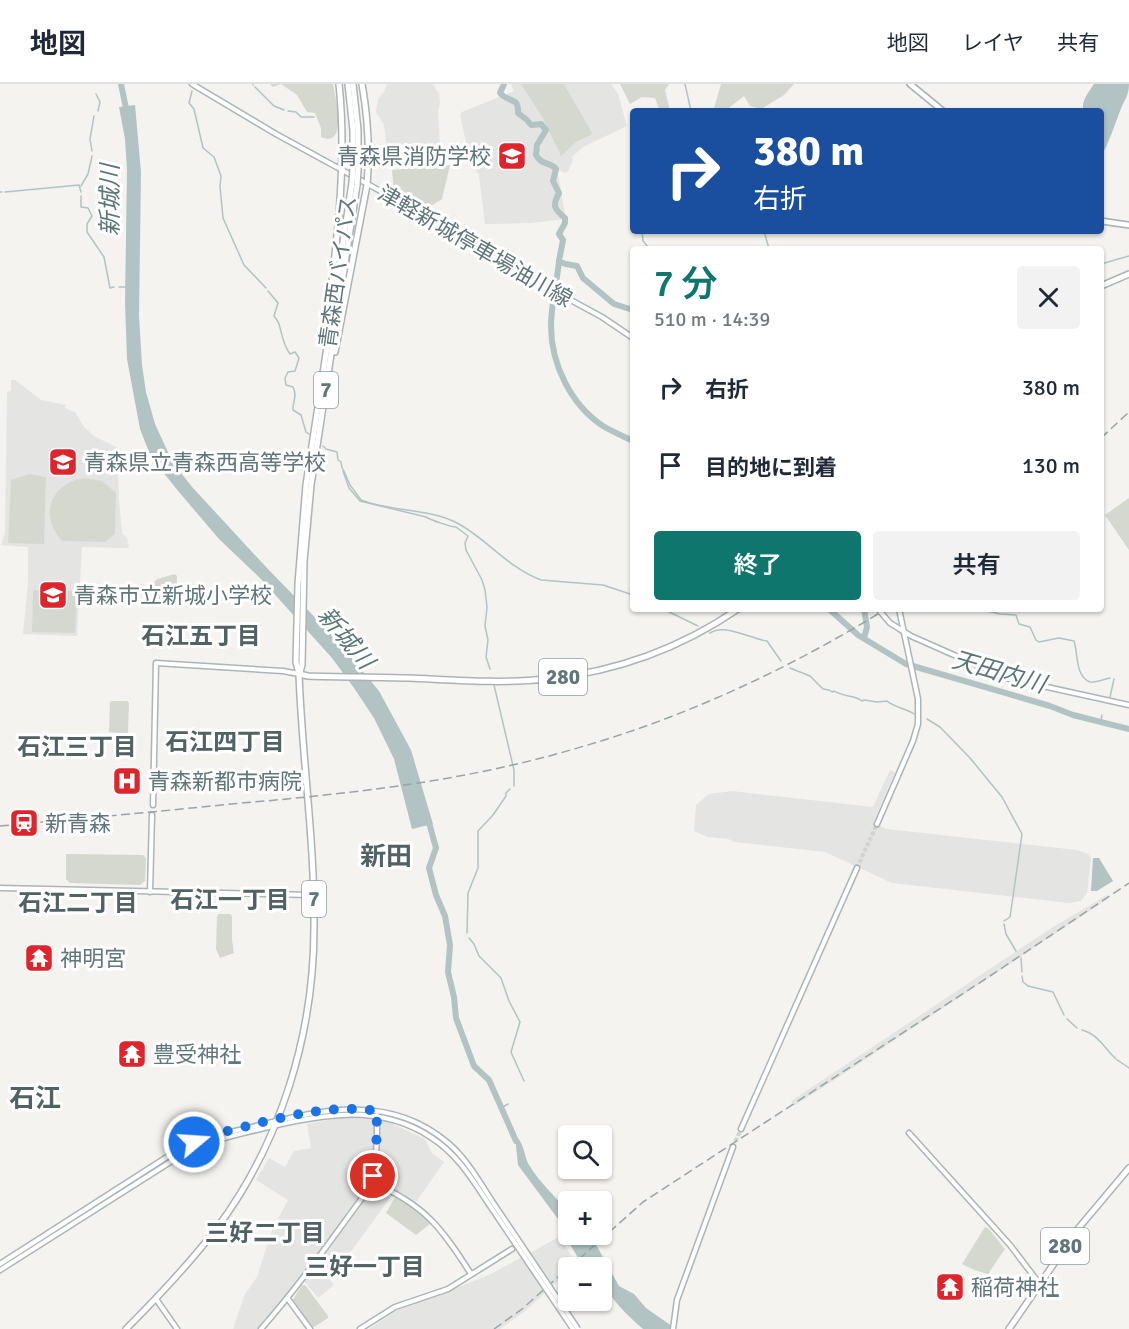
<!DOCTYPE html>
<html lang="ja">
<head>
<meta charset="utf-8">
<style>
	:root { --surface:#fff; --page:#f2f2f3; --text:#1f2937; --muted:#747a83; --line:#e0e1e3; --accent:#0f766e }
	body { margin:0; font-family:Signika,"Noto Sans JP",sans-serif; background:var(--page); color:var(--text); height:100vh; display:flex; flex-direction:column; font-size:22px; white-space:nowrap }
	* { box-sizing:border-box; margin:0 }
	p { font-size:20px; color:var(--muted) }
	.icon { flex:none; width:33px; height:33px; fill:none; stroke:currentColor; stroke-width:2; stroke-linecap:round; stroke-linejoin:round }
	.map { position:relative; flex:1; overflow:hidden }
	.drawer { position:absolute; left:630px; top:162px; width:474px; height:366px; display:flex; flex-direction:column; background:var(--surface); border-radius:6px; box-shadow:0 2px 4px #0004 }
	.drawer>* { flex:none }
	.banner { position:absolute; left:630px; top:24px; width:474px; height:126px; border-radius:6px; box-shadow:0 2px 4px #0004; background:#1a4fa0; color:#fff; overflow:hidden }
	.tools { position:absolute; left:558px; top:1041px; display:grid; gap:12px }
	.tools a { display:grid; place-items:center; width:54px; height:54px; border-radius:6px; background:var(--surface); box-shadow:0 2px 4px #0004; font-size:30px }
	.pin { position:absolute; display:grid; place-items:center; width:51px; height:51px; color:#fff; margin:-26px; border:3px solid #fff; border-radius:50%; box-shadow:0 2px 6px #0007 }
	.me { position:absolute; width:66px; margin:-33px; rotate:72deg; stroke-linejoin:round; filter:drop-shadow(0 0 4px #0008) }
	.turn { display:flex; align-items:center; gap:21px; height:126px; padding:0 24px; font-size:27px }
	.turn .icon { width:78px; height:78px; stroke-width:2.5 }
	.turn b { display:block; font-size:42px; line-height:51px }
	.round { display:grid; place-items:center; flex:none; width:63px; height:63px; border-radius:6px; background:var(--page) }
	.summary { display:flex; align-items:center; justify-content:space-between; height:102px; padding:0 24px }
	h1 { font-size:36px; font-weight:600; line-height:45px; color:var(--accent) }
	.cta { display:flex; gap:12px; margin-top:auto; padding:12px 24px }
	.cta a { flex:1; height:69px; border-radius:6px; background:var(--accent); color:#fff; font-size:24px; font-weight:600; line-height:69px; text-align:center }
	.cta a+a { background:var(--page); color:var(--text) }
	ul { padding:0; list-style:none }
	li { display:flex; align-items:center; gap:18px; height:78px; padding:0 24px }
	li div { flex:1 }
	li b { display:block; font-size:22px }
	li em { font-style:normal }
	header { display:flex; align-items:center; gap:36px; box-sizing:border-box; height:84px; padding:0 30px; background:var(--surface); border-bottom:2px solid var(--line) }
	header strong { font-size:28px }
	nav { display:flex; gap:33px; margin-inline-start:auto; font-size:21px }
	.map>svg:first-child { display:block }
</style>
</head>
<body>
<header>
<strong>地図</strong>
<nav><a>地図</a><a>レイヤ</a><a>共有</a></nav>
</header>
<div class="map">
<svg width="1129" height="1245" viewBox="0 0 1129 1245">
	<rect width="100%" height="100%" fill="#f4f3ef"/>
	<g fill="#e4e4e3">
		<polygon points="387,0 433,0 437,7 439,8 440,20 438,27 441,79 389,83 384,41 376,28 378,15 384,8"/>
		<polygon points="511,0 611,0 618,10 627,42 583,63 572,73 573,76 568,87 565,89 557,85 566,135 531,139 485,140 479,91 470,76 460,31 462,28 514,7"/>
		<polygon points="11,296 15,296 41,316 66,321 65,324 75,328 84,343 94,352 122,366 118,390 119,416 122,449 127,454 129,464 82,463 77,552 23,550 28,499 28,463 1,461 5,449 7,308 11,307"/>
		<polygon points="890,686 895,688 873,739 887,745 1077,766 1088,770 1091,774 1087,809 1081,817 1069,819 892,799 825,768 735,758 728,755 708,753 694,747 696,721 709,710 732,707 873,723"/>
		<polygon points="1107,811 1109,814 1082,832 845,989 794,1022 791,1017 1053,843"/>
		<polygon points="345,1033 386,1037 425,1055 432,1069 444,1078 416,1118 396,1106 330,1196 334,1201 318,1214 301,1193 259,1245 233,1245 245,1210 257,1193 272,1146 288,1116 256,1096 269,1074 285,1083 294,1067 311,1064 307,1040"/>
		<polygon points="559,1153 577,1180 574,1183 568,1184 568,1188 524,1228 500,1245 369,1245 396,1227 489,1191"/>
	</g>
	<g fill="#d5d8cf">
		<path d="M270,0H333C335,12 349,65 321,53V44L315,29L307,28L297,11L281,0L273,3Z"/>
		<polygon points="521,0 564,0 592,49 591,51 576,58 561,72 543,34"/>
		<polygon points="620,0 669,0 665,6 670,27 660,27 655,14 642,13 630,20"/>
		<polygon points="721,0 794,0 784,11 761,25 750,22 744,12 726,26 726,27 715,27 714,24"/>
		<polygon points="450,81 442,115 431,122 394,107 392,86"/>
		<polygon points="29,390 46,393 44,460 8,459 11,396"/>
		<path d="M84,394L102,397L116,409L115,450L105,458L62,457C39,431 50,400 84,394Z"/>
		<polygon points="1129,414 1129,466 1105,431"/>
		<polygon points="175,490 177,492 176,520 174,522 160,522 158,513 147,505 157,495"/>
		<polygon points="33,506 77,507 75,549 32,548"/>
		<polygon points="112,617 127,617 129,619 128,648 127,650 109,648 110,618"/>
		<polygon points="66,770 143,771 146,774 145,797 140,801 70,799 66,795"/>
		<polygon points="219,830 230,830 232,832 232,856 234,869 220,874 216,865 217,832"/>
		<polygon points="395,1113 407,1119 429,1137 430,1140 416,1151 386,1129"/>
		<polygon points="985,1143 988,1144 1005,1165 988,1190 974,1186 962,1180"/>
		<polygon points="302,1201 305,1201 328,1232 328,1234 314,1243 312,1243 292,1217"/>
	</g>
	<g fill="#b1c3c3">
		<path d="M1094,0H1129C1129,12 1124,16 1120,27C1114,43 1109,58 1101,73V27H1083C1082,14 1088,10 1094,0Z"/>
		<polygon points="135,21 141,88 139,232 142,281 146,308 155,340 173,379 193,404 266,483 335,554 379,607 411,666 433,740 412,745 394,675 374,634 354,604 332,574 260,494 219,455 179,408 151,373 140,345 127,275 125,218 127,86 125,55 119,23"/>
		<polygon points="1093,774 1099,774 1113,797 1097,807 1091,807"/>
		<path d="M515,1052C524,1057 524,1072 529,1081C540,1099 555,1112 568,1128V1150L581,1151L594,1157L619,1202L634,1210L646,1224L676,1245H643C625,1229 602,1209 602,1184L593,1183L580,1177L571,1162L561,1139L518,1081Z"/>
	</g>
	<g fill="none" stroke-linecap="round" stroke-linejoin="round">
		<g stroke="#b1c3c3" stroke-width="1.5">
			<polyline points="253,0 253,1"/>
			<polyline points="685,0 691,27"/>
			<polyline points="255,3 274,22 284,26"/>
			<polyline points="192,7 189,19 194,25 203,64 214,73 221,92 220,102 223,134 244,181 266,204"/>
			<polyline points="96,10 100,18 98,27"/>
			<polyline points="288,27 296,28 301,33 314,33"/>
			<polyline points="92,67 90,55 94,32"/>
			<polyline points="81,102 88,90 92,72"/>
			<polyline points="0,108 2,108"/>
			<polyline points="5,108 79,101 81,108"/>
			<polyline points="81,112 81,123 88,124 92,132 87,140 87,148 104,173 110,204 114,203"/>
			<polyline points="642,147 643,157 650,165"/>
			<polyline points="764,147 769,165"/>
			<polyline points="1101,180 1129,172"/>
			<polyline points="119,203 127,203"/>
			<path d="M268,207L278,219L274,232C276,235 278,237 279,240C282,250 283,261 290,270L295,268L299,274L295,287L288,288L285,294L286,301L293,303C298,313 292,318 293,326L301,331L306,348L309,350"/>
			<polyline points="323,362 326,365 337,368 338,376 341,378 342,384"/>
			<path d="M343,385L350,401L361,416C391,428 428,424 457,439C486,454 508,484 541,496L603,501L633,511"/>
			<path d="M343,387L349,404L360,417L426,433C431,436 451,443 456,443L468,452L465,459L466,466L482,496L485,506L487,523L485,542L488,556L486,573L490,585"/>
			<polyline points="663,525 698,542"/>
			<path d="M978,525L1000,530L1016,531L1019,540L1030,543L1036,556L1039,558L1059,554L1074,557C1078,568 1075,593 1090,598C1094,599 1105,595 1110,594"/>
			<path d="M710,549C726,539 750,555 767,557L781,577"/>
			<path d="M790,584L810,592L823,605L829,606L832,608L834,607C843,613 856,611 862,617L864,616L877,618L887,617C895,624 906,624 914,630"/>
			<polyline points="494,601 514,686 514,702"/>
			<polyline points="1110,613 1114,595"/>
			<polyline points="927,635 940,643 970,674 1002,713 1022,750 1010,833 1004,837"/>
			<polyline points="1101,636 1102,631"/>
			<polyline points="1004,840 1006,850 1016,867"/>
			<polyline points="467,849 468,809 478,784 478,747 493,731 506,712 506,709 510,705"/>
			<polyline points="469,854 474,860 479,872 501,894 509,917 520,938 511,968 524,997"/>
			<polyline points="1021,874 1022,888"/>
			<polyline points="1022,892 1023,898 1028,902 1053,908 1064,931"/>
			<polyline points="1067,935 1077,944"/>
			<path d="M1082,946C1098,950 1105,965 1116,975C1120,978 1125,981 1129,984"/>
			<polyline points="501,1024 508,1020"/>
		</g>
		<g stroke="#b1c3c3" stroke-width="6">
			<polyline points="121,0 127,29"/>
			<path d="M504,0L500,9C508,19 519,12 518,29L527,36L531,41L541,40L546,46L537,61L536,71C541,81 550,78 556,85L553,97L559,109C552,122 554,125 565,134V139L559,150L563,156L559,177L563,179"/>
			<path d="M559,177C557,199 551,220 551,242C551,280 571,321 603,342C613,348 623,352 633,357"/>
			<polyline points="566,180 577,182 583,194 614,220 633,226"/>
			<polyline points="829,525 858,551 906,580 1050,622 1073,631 1129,645"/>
			<polyline points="864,554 867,543 864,525"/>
			<polyline points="428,735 436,764 429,784 436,811 445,832 450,861 448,888 454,913 456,934 474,982 489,996 516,1057"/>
		</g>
		<g stroke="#cfd4d2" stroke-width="4" stroke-dasharray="4 2" stroke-linecap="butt">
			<polyline points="857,784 877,740"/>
			<polyline points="733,1063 741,1045"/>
		</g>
		<g stroke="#acb5b6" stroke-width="7">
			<g id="secondary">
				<polyline points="192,0 276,50 439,139 499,177 602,233 633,254"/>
				<polyline points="878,525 890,539 911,552 1006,594 1129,621"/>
				<polyline points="153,721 156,579 283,587 299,590"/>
				<polyline points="877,740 913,657 918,640 918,615 899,525"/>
				<polyline points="0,804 313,811"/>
				<polyline points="150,808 152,731"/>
				<polyline points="741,1045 857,784"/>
				<polyline points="909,1049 1010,1161 1039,1199"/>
				<path d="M371,1098C424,1120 441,1143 471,1190"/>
				<path d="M0,1180L181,1064C209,1052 231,1048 260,1041C324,1025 391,1010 448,1059C466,1074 479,1097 492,1117"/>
				<path d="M0,1186L186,1068C211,1056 237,1051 264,1044C321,1030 380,1019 432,1054C457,1070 472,1095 488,1119"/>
				<polyline points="156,1215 177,1245"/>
				<polyline points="288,1215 310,1245"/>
				<path d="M261,1245C299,1202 331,1156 365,1110C378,1084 377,1059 377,1031"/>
				<polyline points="360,1245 395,1223 448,1205 512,1165"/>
				<polyline points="673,1245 677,1216 733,1063"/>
			</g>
		</g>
		<g stroke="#adb4b6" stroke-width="8">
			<g id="primary">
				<polyline points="910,0 943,27"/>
				<polyline points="1101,137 1129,141"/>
			</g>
		</g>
		<g stroke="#adb3b5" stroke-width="8">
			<g id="highway">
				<polyline points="348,0 353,46 353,84"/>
				<polyline points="353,0 358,46 358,86"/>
				<polyline points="1101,202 1129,190"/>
				<path d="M325,256C335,171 348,86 339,0"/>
				<path d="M335,268L367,101C370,66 368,34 362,0"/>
				<polyline points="300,588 302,581 304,477 311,401 357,101"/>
				<path d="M299,590L308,592C342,593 375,593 409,594C455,596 501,600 546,595C615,588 681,564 738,525"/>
				<path d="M126,1245C158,1213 189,1180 217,1144C281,1058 314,950 314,843C315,759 302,674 299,590L296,578L298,500L306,401L352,99"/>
				<polyline points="1009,1245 1077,1146 1129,1084"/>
			</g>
		</g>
		<use href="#secondary" stroke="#fff" stroke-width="4"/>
		<use href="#primary" stroke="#fff" stroke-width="4.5"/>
		<use href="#highway" stroke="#fff" stroke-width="5"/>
		<g stroke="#99a4a6" stroke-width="1.5" stroke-dasharray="9 4.5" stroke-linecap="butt">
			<polyline points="1101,354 1129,328"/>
			<path d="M0,742C77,735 154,728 231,720C347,710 462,698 574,665C684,634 789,585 886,525"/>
			<polyline points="569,1184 643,1118 990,892 1129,799"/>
			<polyline points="494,1245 522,1225 568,1184"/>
		</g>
		<g stroke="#acb5b6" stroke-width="7" stroke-linecap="butt">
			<g id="secondary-bridge">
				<polyline points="492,1117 578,1245"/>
				<polyline points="488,1119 573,1245"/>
			</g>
		</g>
		<g stroke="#adb3b5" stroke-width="8" stroke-linecap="butt">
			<g id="highway-bridge">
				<polyline points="352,99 353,84"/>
				<polyline points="357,101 358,86"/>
			</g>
		</g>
		<use href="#secondary-bridge" stroke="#fff" stroke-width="4"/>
		<use href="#highway-bridge" stroke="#fff" stroke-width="5"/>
	</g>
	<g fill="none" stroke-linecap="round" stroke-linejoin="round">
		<path stroke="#1a73e8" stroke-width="10" stroke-dasharray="0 18" d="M194,1058L207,1052C260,1040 322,1018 377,1027L376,1076L373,1092"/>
	</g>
	<defs>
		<g id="university-square" transform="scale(1.5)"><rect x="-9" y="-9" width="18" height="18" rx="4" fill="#de252c" stroke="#fff"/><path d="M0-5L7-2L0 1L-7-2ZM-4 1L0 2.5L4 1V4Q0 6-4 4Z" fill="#fff"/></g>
		<g id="school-square" transform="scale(1.5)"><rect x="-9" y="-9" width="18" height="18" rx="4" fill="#de252c" stroke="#fff"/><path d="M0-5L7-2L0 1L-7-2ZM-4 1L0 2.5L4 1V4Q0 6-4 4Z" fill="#fff"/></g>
		<g id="hospital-square" transform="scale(1.5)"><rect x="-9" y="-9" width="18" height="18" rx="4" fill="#de252c" stroke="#fff"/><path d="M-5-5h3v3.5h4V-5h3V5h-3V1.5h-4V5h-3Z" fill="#fff"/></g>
		<g id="station-square" transform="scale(1.5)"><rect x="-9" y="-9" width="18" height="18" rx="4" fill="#de252c" stroke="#fff"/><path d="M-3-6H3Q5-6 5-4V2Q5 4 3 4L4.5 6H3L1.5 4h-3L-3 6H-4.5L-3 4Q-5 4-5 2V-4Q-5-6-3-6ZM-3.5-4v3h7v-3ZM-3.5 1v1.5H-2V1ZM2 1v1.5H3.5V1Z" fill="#fff"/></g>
		<g id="temple-square" transform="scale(1.5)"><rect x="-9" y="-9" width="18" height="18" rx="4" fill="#de252c" stroke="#fff"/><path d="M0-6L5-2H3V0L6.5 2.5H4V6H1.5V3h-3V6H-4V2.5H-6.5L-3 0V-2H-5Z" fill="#fff"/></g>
	</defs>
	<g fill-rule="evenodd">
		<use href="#university-square" x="512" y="72"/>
		<use href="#school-square" x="63" y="378"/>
		<use href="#school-square" x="53" y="511"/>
		<use href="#hospital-square" x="127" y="697"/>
		<use href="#station-square" x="24" y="739"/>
		<use href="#temple-square" x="39" y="874"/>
		<use href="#temple-square" x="132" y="970"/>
		<use href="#temple-square" x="950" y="1203"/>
	</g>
	<g text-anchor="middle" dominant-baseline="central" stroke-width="6" stroke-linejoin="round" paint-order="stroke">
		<g fill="#fff" stroke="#8f9fa2" stroke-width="1.5">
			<rect x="314" y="288" width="24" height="36" rx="4.5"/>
			<rect x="539" y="575" width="48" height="36" rx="4.5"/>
			<rect x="302" y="797" width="24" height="36" rx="4.5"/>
			<rect x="1041" y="1144" width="48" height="36" rx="4.5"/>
		</g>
		<g font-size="21" font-weight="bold" fill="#5f767a">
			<text x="326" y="306">7</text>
			<text x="563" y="593">280</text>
			<text x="314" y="815">7</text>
			<text x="1065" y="1162">280</text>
		</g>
		<g font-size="22" fill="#5f767a" stroke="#fff" text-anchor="start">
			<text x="491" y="72" text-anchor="end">青森県消防学校</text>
			<text x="84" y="378">青森県立青森西高等学校</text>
			<text x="74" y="511">青森市立新城小学校</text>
			<text x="148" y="697">青森新都市病院</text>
			<text x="45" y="739">新青森</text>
			<text x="60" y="874">神明宮</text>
			<text x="153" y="970">豊受神社</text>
			<text x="971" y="1203">稲荷神社</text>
		</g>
		<g font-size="22" fill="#5f767a" stroke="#fff">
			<text transform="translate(475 162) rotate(30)">津軽新城停車場油川線</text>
			<text transform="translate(338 188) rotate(-82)">青森西バイパス</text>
		</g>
		<g font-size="24" font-style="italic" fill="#5a7777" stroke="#fff">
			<text transform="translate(110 116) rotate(-90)">新城川</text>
			<text transform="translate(346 554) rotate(50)">新城川</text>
			<text transform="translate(999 588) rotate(16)">天田内川</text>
		</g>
		<g font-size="24" font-weight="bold" fill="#516265" stroke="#fff">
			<text x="201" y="552">石江五丁目</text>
			<text x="225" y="658">石江四丁目</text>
			<text x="77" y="663">石江三丁目</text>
			<text x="230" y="816">石江一丁目</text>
			<text x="78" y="819">石江二丁目</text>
			<text x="265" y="1149">三好二丁目</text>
			<text x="365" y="1183">三好一丁目</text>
		</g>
		<g font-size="26" font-weight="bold" fill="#516265" stroke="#fff">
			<text x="386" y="773">新田</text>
			<text x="35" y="1015">石江</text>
		</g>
	</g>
</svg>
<div class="tools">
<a><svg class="icon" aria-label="search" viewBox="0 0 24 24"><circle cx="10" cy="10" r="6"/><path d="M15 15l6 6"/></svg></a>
<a>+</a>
<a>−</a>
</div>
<div class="pin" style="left:373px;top:1092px;background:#d93025"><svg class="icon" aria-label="arrive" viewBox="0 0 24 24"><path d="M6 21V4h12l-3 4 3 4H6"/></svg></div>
<svg class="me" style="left:194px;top:1058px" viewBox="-20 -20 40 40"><circle r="17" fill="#1a73e8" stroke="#fff" stroke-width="3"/><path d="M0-11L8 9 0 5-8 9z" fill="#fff"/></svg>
<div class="banner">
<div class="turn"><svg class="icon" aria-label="right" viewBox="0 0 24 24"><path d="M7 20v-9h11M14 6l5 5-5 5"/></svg><div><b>380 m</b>右折</div></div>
</div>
<section class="drawer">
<div class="summary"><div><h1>7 分</h1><p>510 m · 14:39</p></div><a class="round"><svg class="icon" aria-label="close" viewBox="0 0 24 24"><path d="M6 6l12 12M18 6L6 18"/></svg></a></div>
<ul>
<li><svg class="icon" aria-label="right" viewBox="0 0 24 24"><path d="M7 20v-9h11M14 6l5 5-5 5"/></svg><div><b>右折</b></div><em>380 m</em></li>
<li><svg class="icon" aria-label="arrive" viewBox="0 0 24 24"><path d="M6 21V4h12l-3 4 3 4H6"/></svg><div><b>目的地に到着</b></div><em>130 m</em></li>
</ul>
<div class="cta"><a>終了</a><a>共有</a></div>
</section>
</div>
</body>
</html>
